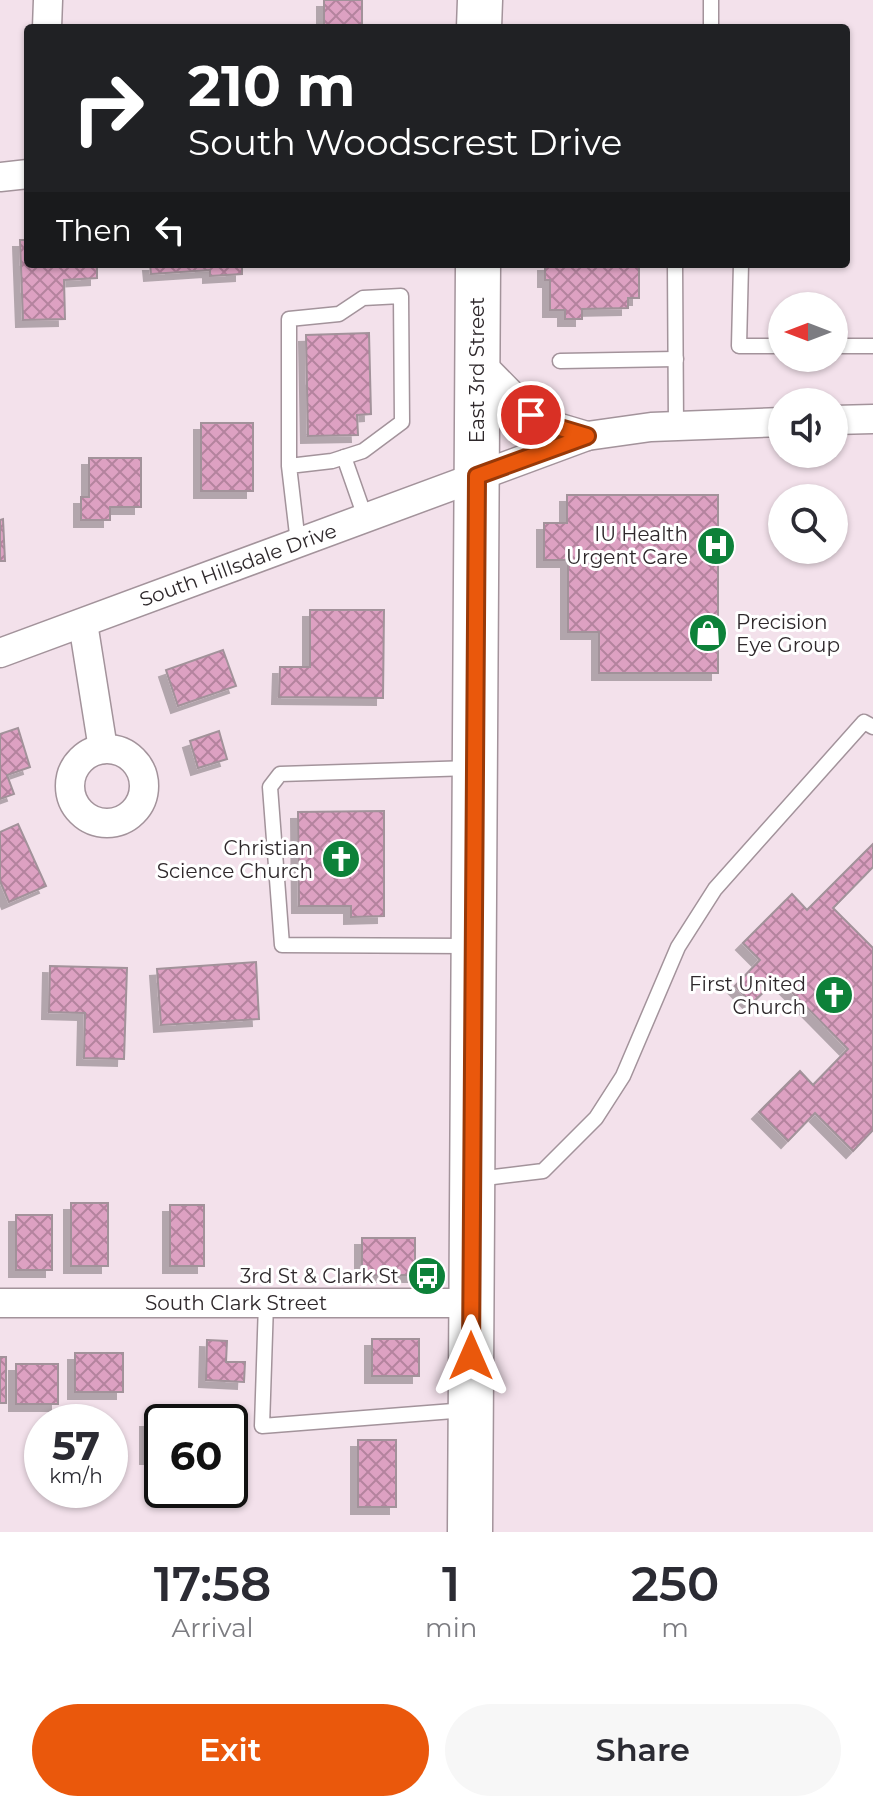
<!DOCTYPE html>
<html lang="en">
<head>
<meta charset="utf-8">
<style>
	:root { --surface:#fff; --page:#f7f7f7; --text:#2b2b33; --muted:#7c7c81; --accent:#ea580c }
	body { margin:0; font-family:Montserrat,sans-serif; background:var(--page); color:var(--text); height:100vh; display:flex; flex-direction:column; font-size:30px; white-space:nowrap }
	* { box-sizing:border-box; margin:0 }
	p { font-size:26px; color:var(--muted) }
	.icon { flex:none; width:44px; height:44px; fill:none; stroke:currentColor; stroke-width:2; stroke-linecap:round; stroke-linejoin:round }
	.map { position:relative; height:1532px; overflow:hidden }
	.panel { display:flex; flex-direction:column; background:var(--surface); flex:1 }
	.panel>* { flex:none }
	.top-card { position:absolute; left:24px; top:24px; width:826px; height:244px; border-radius:8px; box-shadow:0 2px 6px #0004; background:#202124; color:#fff; overflow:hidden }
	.needle { width:52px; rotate:270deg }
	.fabs { position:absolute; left:768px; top:292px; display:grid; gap:16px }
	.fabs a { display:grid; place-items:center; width:80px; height:80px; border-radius:50%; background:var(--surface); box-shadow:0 2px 6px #0004; font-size:40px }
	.speed { position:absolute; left:24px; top:1404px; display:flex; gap:16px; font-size:40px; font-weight:700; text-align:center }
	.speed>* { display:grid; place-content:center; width:104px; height:104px; border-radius:50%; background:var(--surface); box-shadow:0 2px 6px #0004; line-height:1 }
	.speed small { font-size:20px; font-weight:400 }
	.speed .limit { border:4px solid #111; border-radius:12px; background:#fff; color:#111 }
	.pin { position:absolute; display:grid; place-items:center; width:68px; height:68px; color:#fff; margin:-34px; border:4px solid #fff; border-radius:50%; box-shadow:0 2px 8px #0007 }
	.me { position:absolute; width:88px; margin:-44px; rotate:0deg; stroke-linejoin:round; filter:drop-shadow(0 0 6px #0008) }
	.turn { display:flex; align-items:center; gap:28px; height:168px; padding:0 32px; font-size:36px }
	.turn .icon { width:104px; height:104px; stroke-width:2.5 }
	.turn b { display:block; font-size:56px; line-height:68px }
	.then { display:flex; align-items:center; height:76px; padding:0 32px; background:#0003; gap:16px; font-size:30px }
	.eta { display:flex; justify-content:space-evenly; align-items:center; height:136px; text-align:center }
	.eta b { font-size:48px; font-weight:600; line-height:56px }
	.primary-button { display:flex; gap:16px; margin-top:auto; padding:16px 32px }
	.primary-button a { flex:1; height:92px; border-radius:48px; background:var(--accent); color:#fff; font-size:32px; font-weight:600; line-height:92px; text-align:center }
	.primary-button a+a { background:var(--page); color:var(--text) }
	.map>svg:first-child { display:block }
</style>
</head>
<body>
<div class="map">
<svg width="873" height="1532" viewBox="0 0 873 1532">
	<defs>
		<pattern id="building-cross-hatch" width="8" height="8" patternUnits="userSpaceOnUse" patternTransform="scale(2)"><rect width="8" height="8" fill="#dda1c2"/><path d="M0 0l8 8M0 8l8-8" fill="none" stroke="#b4839e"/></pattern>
		<filter id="shadow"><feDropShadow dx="-7" dy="7" stdDeviation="0" flood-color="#0004"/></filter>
	</defs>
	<rect width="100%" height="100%" fill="#f3e1eb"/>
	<g fill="url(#building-cross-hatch)" stroke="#a2929a" stroke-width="2" filter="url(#shadow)">
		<rect x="324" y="0" width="38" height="28"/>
		<polygon points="20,240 28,240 28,264 97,264 97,278 64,280 65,319 23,320"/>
		<polygon points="150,264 242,264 242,274 210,276 210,270 151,274"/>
		<polygon points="545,264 639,264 639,298 628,298 628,308 582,309 582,319 565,319 565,310 550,310 550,280 545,280"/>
		<polygon points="369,333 371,414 357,415 358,435 308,436 306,335"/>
		<rect x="201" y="423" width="52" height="68"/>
		<polygon points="89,458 141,458 141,507 110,507 110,520 81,520 81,497 89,497"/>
		<polygon points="567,495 718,495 718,673 599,673 599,632 568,632 568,560 544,560 544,523 567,523"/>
		<polygon points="3,519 5,561 0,561 0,520"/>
		<polygon points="310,610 384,610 383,698 279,697 280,667 310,667"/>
		<polygon points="223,650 236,686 178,706 166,670"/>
		<polygon points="18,728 30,767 7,775 14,794 0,799 0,734"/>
		<polygon points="219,731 227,759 198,768 190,741"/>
		<polygon points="384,811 384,916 351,917 351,906 299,906 298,812"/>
		<polygon points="18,824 46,886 9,902 0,881 0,832"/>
		<polygon points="873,844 873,867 833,908 873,948 873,1130 853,1151 815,1113 788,1141 759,1112 800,1071 813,1085 848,1049 778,978 752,1003 735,986 760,960 743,943 792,894 807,910"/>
		<polygon points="256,962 259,1019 161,1025 157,969"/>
		<polygon points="50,966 127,968 124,1059 84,1058 85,1013 49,1012"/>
		<rect x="71" y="1203" width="37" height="63"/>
		<rect x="170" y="1205" width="34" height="61"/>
		<rect x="16" y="1215" width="36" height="55"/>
		<rect x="362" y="1238" width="53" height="37"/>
		<rect x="372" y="1339" width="47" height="37"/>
		<polygon points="207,1340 227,1341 226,1362 245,1362 244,1382 206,1380"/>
		<rect x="75" y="1353" width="48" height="39"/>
		<rect x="0" y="1357" width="6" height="46"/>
		<rect x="16" y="1364" width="42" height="40"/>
		<polygon points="147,1420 191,1420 191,1422 162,1422 162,1457 147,1457"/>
		<rect x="358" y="1440" width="38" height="67"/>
	</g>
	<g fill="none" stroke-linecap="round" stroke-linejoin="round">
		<g stroke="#a3939b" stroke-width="17">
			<g id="lane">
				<polyline points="711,0 711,28"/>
				<polyline points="675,264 676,426"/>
				<polyline points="741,264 739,346 782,346"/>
				<polyline points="834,346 873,346"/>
				<polyline points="560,361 676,359"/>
				<polyline points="344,457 365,517"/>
				<polyline points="289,466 332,461 363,451 402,422 401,296 363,298 339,314 289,319 289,466 298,543"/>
				<polyline points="467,946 282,945 270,787 280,774 471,768"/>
				<polyline points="477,1179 543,1171 596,1118 623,1076 678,947 715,889 864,722 873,727"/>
				<polyline points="266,1303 262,1426 466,1410"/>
			</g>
		</g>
		<g stroke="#a3939b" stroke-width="31">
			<g id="street">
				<polyline points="47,28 48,0"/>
				<polyline points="0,177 28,174"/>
				<polyline points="477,360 531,415 550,425 587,436"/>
				<polyline points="834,420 873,419"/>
				<polyline points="83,623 103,749"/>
				<polyline points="0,653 587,436 651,427 782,422"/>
				<circle cx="107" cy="786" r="37"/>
				<polyline points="0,1303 472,1303"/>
			</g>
		</g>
		<g stroke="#a3939b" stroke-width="47">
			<g id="primary">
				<polyline points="479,28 480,0"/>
				<polyline points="470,1532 478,264"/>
			</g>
		</g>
		<use href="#lane" stroke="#fff" stroke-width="14"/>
		<use href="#street" stroke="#fff" stroke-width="28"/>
		<use href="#primary" stroke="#fff" stroke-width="44"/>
	</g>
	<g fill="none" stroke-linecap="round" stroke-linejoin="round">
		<g stroke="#983908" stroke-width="20">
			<polyline id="route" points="471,1356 477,476 587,436 550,425 531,415"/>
		</g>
		<use href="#route" stroke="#ea580c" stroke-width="14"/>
	</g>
	<defs>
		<g id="hospital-disc" transform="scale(2)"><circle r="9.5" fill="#0d8139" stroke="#fff"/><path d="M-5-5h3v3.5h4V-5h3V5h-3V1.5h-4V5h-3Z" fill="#fff"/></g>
		<g id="shop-disc" transform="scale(2)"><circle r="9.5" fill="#0d8139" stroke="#fff"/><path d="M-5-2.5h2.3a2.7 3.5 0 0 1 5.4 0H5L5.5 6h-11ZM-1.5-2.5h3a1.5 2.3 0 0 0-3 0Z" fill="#fff"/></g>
		<g id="church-disc" transform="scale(2)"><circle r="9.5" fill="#0d8139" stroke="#fff"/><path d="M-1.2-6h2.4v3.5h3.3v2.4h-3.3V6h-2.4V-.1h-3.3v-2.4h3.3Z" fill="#fff"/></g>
		<g id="bus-disc" transform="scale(2)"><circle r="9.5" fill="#0d8139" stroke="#fff"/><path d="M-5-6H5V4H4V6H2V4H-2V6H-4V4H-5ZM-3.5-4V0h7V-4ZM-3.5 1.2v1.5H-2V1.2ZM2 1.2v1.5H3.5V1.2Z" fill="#fff"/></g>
	</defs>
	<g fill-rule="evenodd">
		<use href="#hospital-disc" x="716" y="546"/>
		<use href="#shop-disc" x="708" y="633"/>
		<use href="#church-disc" x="341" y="859"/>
		<use href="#church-disc" x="834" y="995"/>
		<use href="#bus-disc" x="427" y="1276"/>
	</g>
	<g text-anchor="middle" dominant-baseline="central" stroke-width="6" stroke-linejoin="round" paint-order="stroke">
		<g font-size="20" fill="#2e282b" stroke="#fff">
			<text transform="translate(477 370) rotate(-90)">East 3rd Street</text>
			<text transform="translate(238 565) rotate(-20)">South Hillsdale Drive</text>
			<text x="236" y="1303">South Clark Street</text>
		</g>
		<g font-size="20" fill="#2e282b" stroke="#fff" text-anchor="end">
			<text x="688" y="534">IU Health<tspan x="688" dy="23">Urgent Care</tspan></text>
			<text x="736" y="622" text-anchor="start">Precision<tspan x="736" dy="23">Eye Group</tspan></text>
			<text x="313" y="848">Christian<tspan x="313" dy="23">Science Church</tspan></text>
			<text x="806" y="984">First United<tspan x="806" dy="23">Church</tspan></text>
			<text x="399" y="1276">3rd St &amp; Clark St</text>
		</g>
	</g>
</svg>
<div class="fabs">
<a><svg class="needle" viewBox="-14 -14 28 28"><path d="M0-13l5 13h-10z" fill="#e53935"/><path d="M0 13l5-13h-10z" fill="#7c7c81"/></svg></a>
<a><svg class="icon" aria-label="sound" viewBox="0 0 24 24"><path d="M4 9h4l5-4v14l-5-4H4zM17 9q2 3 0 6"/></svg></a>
<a><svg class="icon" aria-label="search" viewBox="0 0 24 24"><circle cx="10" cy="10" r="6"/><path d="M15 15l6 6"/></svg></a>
</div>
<div class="speed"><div>57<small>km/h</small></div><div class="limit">60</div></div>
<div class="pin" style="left:531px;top:415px;background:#d93025"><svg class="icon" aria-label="arrive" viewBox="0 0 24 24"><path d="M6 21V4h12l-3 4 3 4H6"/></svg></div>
<svg class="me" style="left:471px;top:1356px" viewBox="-20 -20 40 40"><path d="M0-17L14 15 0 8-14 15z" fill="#ea580c" stroke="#fff" stroke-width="4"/></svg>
<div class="top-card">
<div class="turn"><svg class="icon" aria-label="right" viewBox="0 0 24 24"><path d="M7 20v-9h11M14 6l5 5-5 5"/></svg><div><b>210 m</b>South Woodscrest Drive</div></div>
<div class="then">Then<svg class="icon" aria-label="left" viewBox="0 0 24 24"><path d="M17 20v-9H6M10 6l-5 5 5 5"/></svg></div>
</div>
</div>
<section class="panel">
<div class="eta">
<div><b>17:58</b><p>Arrival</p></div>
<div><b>1</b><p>min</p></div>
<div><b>250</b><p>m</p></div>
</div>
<div class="primary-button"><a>Exit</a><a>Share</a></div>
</section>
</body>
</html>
